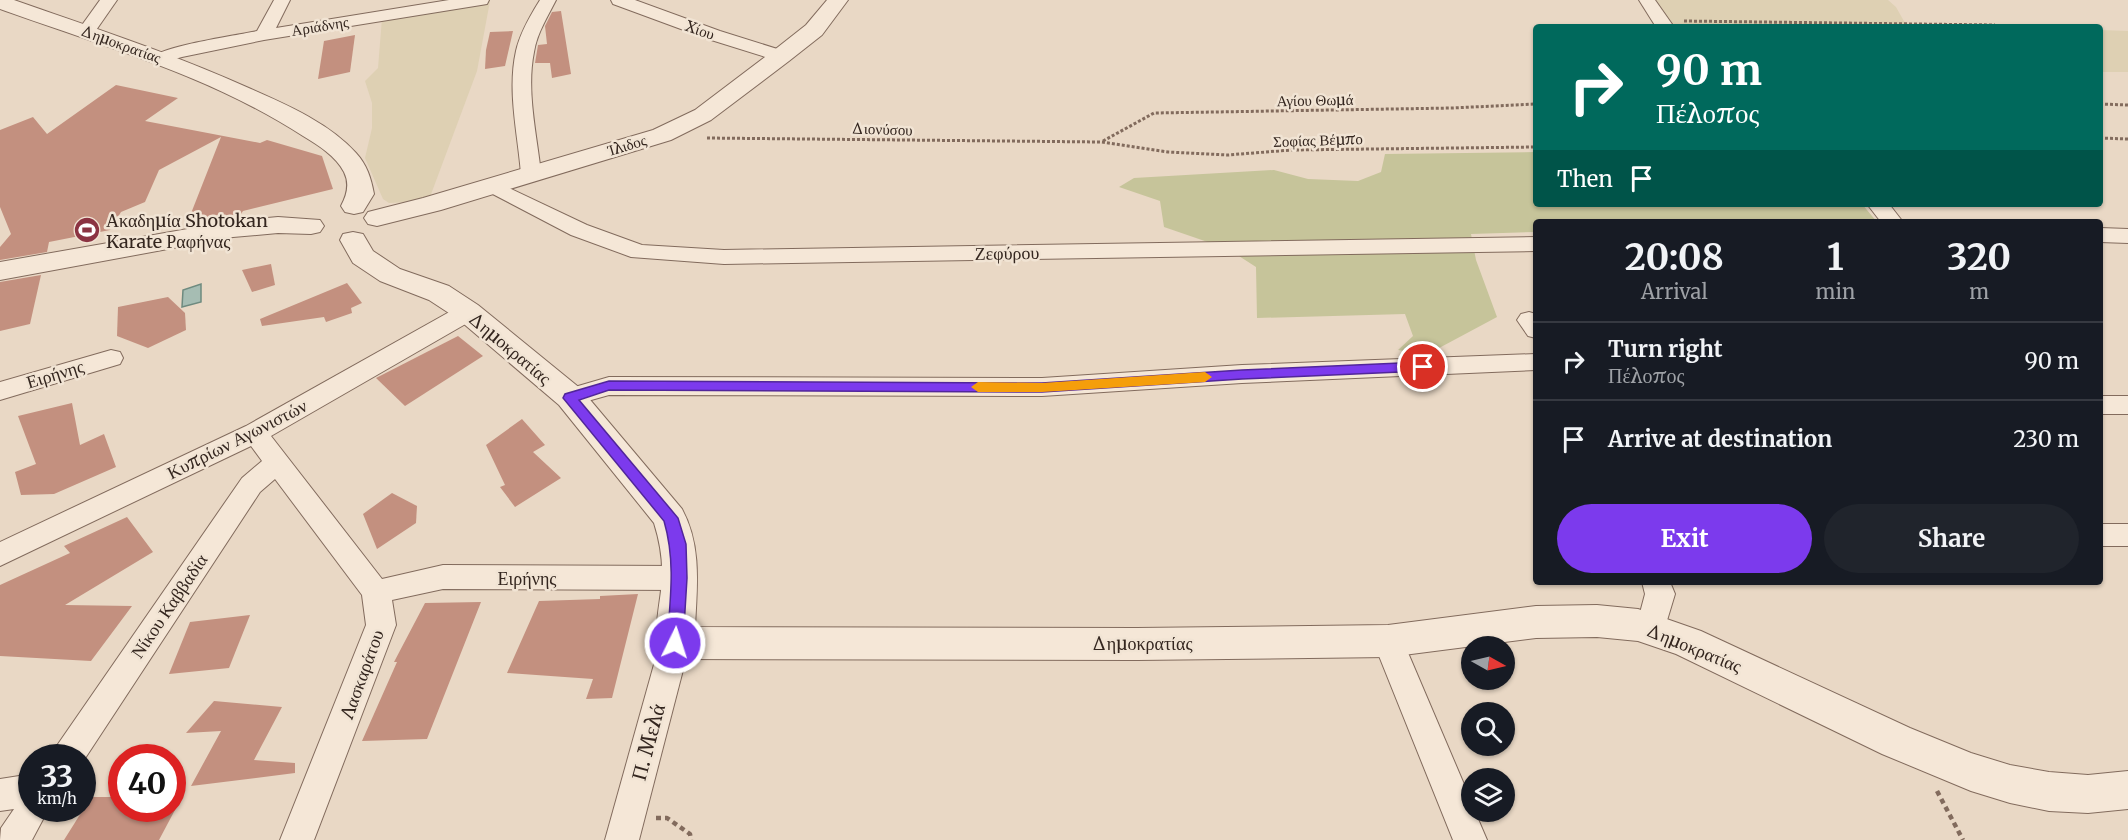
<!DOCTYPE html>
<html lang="en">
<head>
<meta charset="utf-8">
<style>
	:root { --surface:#171b24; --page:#20242c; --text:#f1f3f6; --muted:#9ea1a6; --line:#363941; --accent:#7c3aed }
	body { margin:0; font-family:Merriweather,serif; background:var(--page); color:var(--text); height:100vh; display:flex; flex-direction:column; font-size:22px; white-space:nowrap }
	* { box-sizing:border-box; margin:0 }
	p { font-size:20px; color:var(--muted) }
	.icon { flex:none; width:33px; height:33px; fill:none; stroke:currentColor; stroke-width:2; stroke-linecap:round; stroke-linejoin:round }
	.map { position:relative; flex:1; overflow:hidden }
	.drawer { position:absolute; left:1533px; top:219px; width:570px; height:366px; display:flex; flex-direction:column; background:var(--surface); border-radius:6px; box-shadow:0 2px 4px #0004 }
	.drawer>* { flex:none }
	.hud { position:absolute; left:1533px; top:24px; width:570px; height:183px; border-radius:6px; box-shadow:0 2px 4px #0004; background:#00695c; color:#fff; overflow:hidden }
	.needle { width:39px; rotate:98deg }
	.fabs { position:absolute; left:1461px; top:636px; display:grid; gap:12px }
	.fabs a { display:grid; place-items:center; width:54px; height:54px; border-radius:50%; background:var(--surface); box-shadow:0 2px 4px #0004; font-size:30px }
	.speed { position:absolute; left:18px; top:744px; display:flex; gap:12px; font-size:30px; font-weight:700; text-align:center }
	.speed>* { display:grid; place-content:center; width:78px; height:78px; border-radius:50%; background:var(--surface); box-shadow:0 2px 4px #0004; line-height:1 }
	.speed small { font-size:15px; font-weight:400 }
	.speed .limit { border:9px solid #d22; background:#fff; color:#111 }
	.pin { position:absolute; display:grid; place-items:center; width:51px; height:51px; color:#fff; margin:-26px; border:3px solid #fff; border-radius:50%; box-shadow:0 2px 6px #0007 }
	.me { position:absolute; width:66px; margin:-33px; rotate:4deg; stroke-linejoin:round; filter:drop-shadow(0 0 4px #0008) }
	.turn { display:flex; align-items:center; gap:21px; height:126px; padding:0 24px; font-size:27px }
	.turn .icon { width:78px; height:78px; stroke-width:2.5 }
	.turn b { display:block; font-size:42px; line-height:51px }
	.then { display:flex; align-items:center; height:57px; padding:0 24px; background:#0003; gap:12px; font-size:22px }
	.eta { display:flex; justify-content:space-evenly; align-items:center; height:102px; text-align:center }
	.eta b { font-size:36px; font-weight:700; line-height:42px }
	.cta { display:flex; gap:12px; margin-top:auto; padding:12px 24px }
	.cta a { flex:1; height:69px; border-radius:36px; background:var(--accent); color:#fff; font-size:24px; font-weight:700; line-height:69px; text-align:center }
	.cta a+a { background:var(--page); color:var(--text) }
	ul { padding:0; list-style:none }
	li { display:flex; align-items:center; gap:18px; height:78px; padding:0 24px; border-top:2px solid var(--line) }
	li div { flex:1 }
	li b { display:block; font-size:22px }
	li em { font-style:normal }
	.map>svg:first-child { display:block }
</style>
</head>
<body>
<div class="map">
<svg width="2128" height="840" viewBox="0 0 2128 840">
	<rect width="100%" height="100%" fill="#e9d8c5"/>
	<g fill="#ded0b3">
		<polygon points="1654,0 1888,0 1896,7 1905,23 1910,27 1673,27"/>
		<polygon points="490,1 477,71 430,197 411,202 389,203 383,199 365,158 372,128 372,103 365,81 378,68 382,18"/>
		<polygon points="2100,30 2128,31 2128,72 2100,72"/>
	</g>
	<polygon fill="#c6c49a" points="1536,152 1536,204 1862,204 1877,222 1536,222 1536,232 1471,234 1476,260 1497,317 1426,355 1398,350 1413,336 1405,314 1257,318 1256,267 1228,249 1164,227 1160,201 1119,187 1134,178 1274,170 1308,179 1358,181 1381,172 1385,154"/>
	<polygon fill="#a6bdb3" stroke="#6e8a7f" stroke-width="1.5" points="201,284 201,302 182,307 183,290"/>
	<g fill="#c3907f">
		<polygon points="561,11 571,74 552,78 550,63 535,63 538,45 547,44 545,26 552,12"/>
		<polygon points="513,31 505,66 485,69 486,50 490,32"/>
		<polygon points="355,35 350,72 318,79 324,41"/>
		<polygon points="116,85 178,98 145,121 260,143 267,140 322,156 333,189 243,211 241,214 188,221 221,137 159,170 145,202 121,212 110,230 49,242 47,252 0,260 0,247 11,234 0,207 0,130 33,117 47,134"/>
		<polygon points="271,264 275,285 252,292 242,270"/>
		<polygon points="41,275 30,324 0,331 0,282"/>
		<polygon points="347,283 362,303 351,308 352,313 326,322 324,317 262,326 260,319"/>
		<polygon points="168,297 185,313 186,330 148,348 117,336 118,307"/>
		<polygon points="458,336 483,356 405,406 376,378"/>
		<polygon points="72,403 80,445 104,434 116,467 54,494 21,495 15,472 36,464 18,416"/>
		<polygon points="522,419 545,445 533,452 561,478 515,507 500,487 505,485 486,445"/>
		<polygon points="392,493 417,506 416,523 377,549 363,514"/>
		<polygon points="127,517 153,552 65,605 132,606 91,661 0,656 0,585 70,553 64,546"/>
		<polygon points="638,594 612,698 586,699 593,679 507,673 539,601 600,599 600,596"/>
		<polygon points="481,602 427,739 362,741 397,662 394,662 425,603"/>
		<polygon points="250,615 229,668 169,674 190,622"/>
		<polygon points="214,701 282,707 254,760 295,763 295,773 191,786 221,731 186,733"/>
		<polygon points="91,797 122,797 122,808 176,808 159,840 64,840"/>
	</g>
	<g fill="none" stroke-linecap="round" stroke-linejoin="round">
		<g stroke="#826b5d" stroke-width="2">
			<g id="minor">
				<polygon points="100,0 117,0 92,36 80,36 77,32"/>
				<path d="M274,0H290L276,28L449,0H489L487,4L481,5L264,40L182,57L161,63L155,62L152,58C161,46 239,35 257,31Z"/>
				<path d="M540,0H556C548,16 537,33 534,52C526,91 537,135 541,174L538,178H524L521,174C518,135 507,91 516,51C520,33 530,16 540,0Z"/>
				<polygon points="611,0 635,0 720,31 787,52 790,56 787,60 775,60 708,39 613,4"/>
				<polygon points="1639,0 1655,0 1674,27 1656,27"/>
				<polygon points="492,180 587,225 642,245 724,250 1536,237 1536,251 724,264 631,257 571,235 485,190 482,186 485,182"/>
				<polygon points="1867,204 1889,204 1903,222 1881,222"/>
				<polygon points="2100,228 2128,229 2128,243 2100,242"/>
				<polygon points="468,304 476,306 480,312 476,318 271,436 382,579 443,565 680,566 690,570 694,578 690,586 680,590 443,589 392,600 396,625 314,840 280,840 366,625 362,595 275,479 260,492 82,763 82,758 51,758 56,747 242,478 262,461 251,446 0,566 0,542 246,426 460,306"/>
				<polygon points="1529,312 1536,314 1536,338 1528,336 1517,320 1521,314"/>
				<polygon points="111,350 120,352 123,358 120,364 0,400 0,382"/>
				<polygon points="1536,354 1536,370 1242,383 1042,396 609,395 570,406 561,403 557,397 561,391 609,377 1042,378 1242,365"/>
				<rect x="2100" y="396" width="28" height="18"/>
				<rect x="2100" y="524" width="28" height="22"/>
				<polygon points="1642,582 1670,582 1675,594 1662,637 1651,641 1640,637 1636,628 1645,594"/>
				<polygon points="1388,628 1399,632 1403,641 1472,803 1472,812 1475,812 1487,840 1453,840 1373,641 1377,632"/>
				<polygon points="675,630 686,634 690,643 639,840 605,840 660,643 664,634"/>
				<polygon points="32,774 32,808 49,808 32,840 0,840 1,828 14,809 0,811 0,779"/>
			</g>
		</g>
		<g stroke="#826b5d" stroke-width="2">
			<g id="tertiary">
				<path d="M0,0H14C94,28 174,54 251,89C287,105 329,123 356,153C367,165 371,178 374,194L363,212L354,214L345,212L341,206C347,195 350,184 344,172C336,156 318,145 303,136C211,76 103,46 0,9Z"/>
				<polygon points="827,0 848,0 822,35 789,61 711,120 671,140 441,210 377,226 368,224 364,218 368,212 423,198 653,130 695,110 773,51 806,25"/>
				<polygon points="278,217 320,220 324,226 320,232 311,234 278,233 233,237 0,280 0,262 233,221"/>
				<path d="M353,232L363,234L373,251L400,269L449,286L478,305L581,389L682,509C702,546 697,586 695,627L1137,628L1388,625L1536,606L1597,605L1638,609L1701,631L1910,728L1971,753L2010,765L2049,772L2088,775L2128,771V809L2088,813L2049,811L2010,803L1971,791L1882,754L1676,654L1638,641L1597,637L1536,638L1388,657L1137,660L675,659L662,654C651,632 661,604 662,579C663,560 660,542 654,523L559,405L458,319L429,300L380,281L353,263L340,240L343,234Z"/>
			</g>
		</g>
		<g stroke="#826b5d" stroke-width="3" stroke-dasharray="3 2" stroke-linecap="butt">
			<polyline points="1684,21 1995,25"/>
			<polyline points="2100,104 2128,105"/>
			<polyline points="707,138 1102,142 1168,152 1228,155 1291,150 1536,147"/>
			<polyline points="2100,138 2128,139"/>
			<polyline points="1103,141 1154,113 1452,108 1536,104"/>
		</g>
		<g stroke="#826b5d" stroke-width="4.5" stroke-dasharray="5 4" stroke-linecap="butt">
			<polyline points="1937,791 1963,840"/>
			<polyline points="656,818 667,818 690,834 691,840"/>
		</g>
		<use href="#minor" fill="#f5e7d7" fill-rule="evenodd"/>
		<use href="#tertiary" fill="#f5e7d7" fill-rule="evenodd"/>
	</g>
	<path fill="#7c3aed" stroke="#51269a" stroke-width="1.5" d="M1423,362L1430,367L1423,371L1242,379L1042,392L609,390L579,400L678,518L686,544L687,578L683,643L680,648L675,650L669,648L667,643C670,601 676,562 664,521L563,398L565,394L609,381L1042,383L1242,370Z"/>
	<polygon fill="#f59e0b" points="1205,372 1212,377 1205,382 1042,392 978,392 971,387 978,382 1042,383"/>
	<defs>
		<g id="stadium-disc" transform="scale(1.35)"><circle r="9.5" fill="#8b3342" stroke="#f1e4d4"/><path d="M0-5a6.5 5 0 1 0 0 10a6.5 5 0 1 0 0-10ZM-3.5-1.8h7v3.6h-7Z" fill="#fff"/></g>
	</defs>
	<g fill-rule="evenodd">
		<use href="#stadium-disc" x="87" y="230"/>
	</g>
	<g text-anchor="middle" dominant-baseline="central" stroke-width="5" stroke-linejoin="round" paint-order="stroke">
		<g font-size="15" fill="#34261f" stroke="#f1e4d4">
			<text transform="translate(320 26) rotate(-9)">Αριάδνης</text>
			<text transform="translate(700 30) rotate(19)">Χίου</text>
			<text transform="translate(121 44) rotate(20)">Δημοκρατίας</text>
			<text transform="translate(1315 100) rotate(-1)">Αγίου Θωμά</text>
			<text transform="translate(882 129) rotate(2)">Διονύσου</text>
			<text transform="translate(1318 140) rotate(-2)">Σοφίας Βέμπο</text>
			<text transform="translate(627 145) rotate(-17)">Ίλιδος</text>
		</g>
		<g font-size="18" fill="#34261f" stroke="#f1e4d4" text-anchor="start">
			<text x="106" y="220">Ακαδημία Shotokan<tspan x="106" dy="21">Karate Ραφήνας</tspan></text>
		</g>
		<g font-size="18" fill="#34261f" stroke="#f1e4d4">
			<text transform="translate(1007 253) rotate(-1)">Ζεφύρου</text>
			<text transform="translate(510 348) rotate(40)">Δημοκρατίας</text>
			<text transform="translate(55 374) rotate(-17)">Ειρήνης</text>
			<text transform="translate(237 439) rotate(-27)">Κυπρίων Αγωνιστών</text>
			<text x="527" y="578">Ειρήνης</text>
			<text transform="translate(169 606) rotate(-56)">Νίκου Καββαδία</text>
			<text x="1142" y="643">Δημοκρατίας</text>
			<text transform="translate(1694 648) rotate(22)">Δημοκρατίας</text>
			<text transform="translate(362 674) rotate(-70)">Λασκαράτου</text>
		</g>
		<g font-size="21" fill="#34261f" stroke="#f1e4d4">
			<text transform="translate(648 742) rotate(-75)">Π. Μελά</text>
		</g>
	</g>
</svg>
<div class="fabs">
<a><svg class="needle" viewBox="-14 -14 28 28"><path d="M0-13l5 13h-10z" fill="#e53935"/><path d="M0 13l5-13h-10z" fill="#9ea1a6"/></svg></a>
<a><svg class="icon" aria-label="search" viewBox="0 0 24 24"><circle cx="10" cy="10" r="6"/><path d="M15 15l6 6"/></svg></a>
<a><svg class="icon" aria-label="layers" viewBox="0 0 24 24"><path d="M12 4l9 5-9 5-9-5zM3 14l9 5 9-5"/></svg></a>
</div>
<div class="speed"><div>33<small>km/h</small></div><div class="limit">40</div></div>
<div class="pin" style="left:1423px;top:367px;background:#d93025"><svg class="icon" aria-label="arrive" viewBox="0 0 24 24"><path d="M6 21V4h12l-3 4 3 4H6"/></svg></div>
<svg class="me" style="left:675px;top:643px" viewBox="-20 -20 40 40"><circle r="17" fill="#7c3aed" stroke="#fff" stroke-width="3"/><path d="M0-11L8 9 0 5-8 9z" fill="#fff"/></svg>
<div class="hud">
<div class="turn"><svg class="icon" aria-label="right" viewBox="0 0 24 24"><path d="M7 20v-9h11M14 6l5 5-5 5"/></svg><div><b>90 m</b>Πέλοπος</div></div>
<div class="then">Then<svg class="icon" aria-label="arrive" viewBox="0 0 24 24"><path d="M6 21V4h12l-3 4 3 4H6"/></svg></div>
</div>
<section class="drawer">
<div class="eta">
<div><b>20:08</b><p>Arrival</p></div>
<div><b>1</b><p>min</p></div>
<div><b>320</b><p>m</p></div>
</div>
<ul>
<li><svg class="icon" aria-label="right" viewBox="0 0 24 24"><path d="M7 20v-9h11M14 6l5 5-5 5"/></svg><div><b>Turn right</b><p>Πέλοπος</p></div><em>90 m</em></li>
<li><svg class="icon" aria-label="arrive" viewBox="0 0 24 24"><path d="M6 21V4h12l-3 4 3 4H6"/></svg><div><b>Arrive at destination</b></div><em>230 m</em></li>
</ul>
<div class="cta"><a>Exit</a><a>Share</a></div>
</section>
</div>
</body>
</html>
